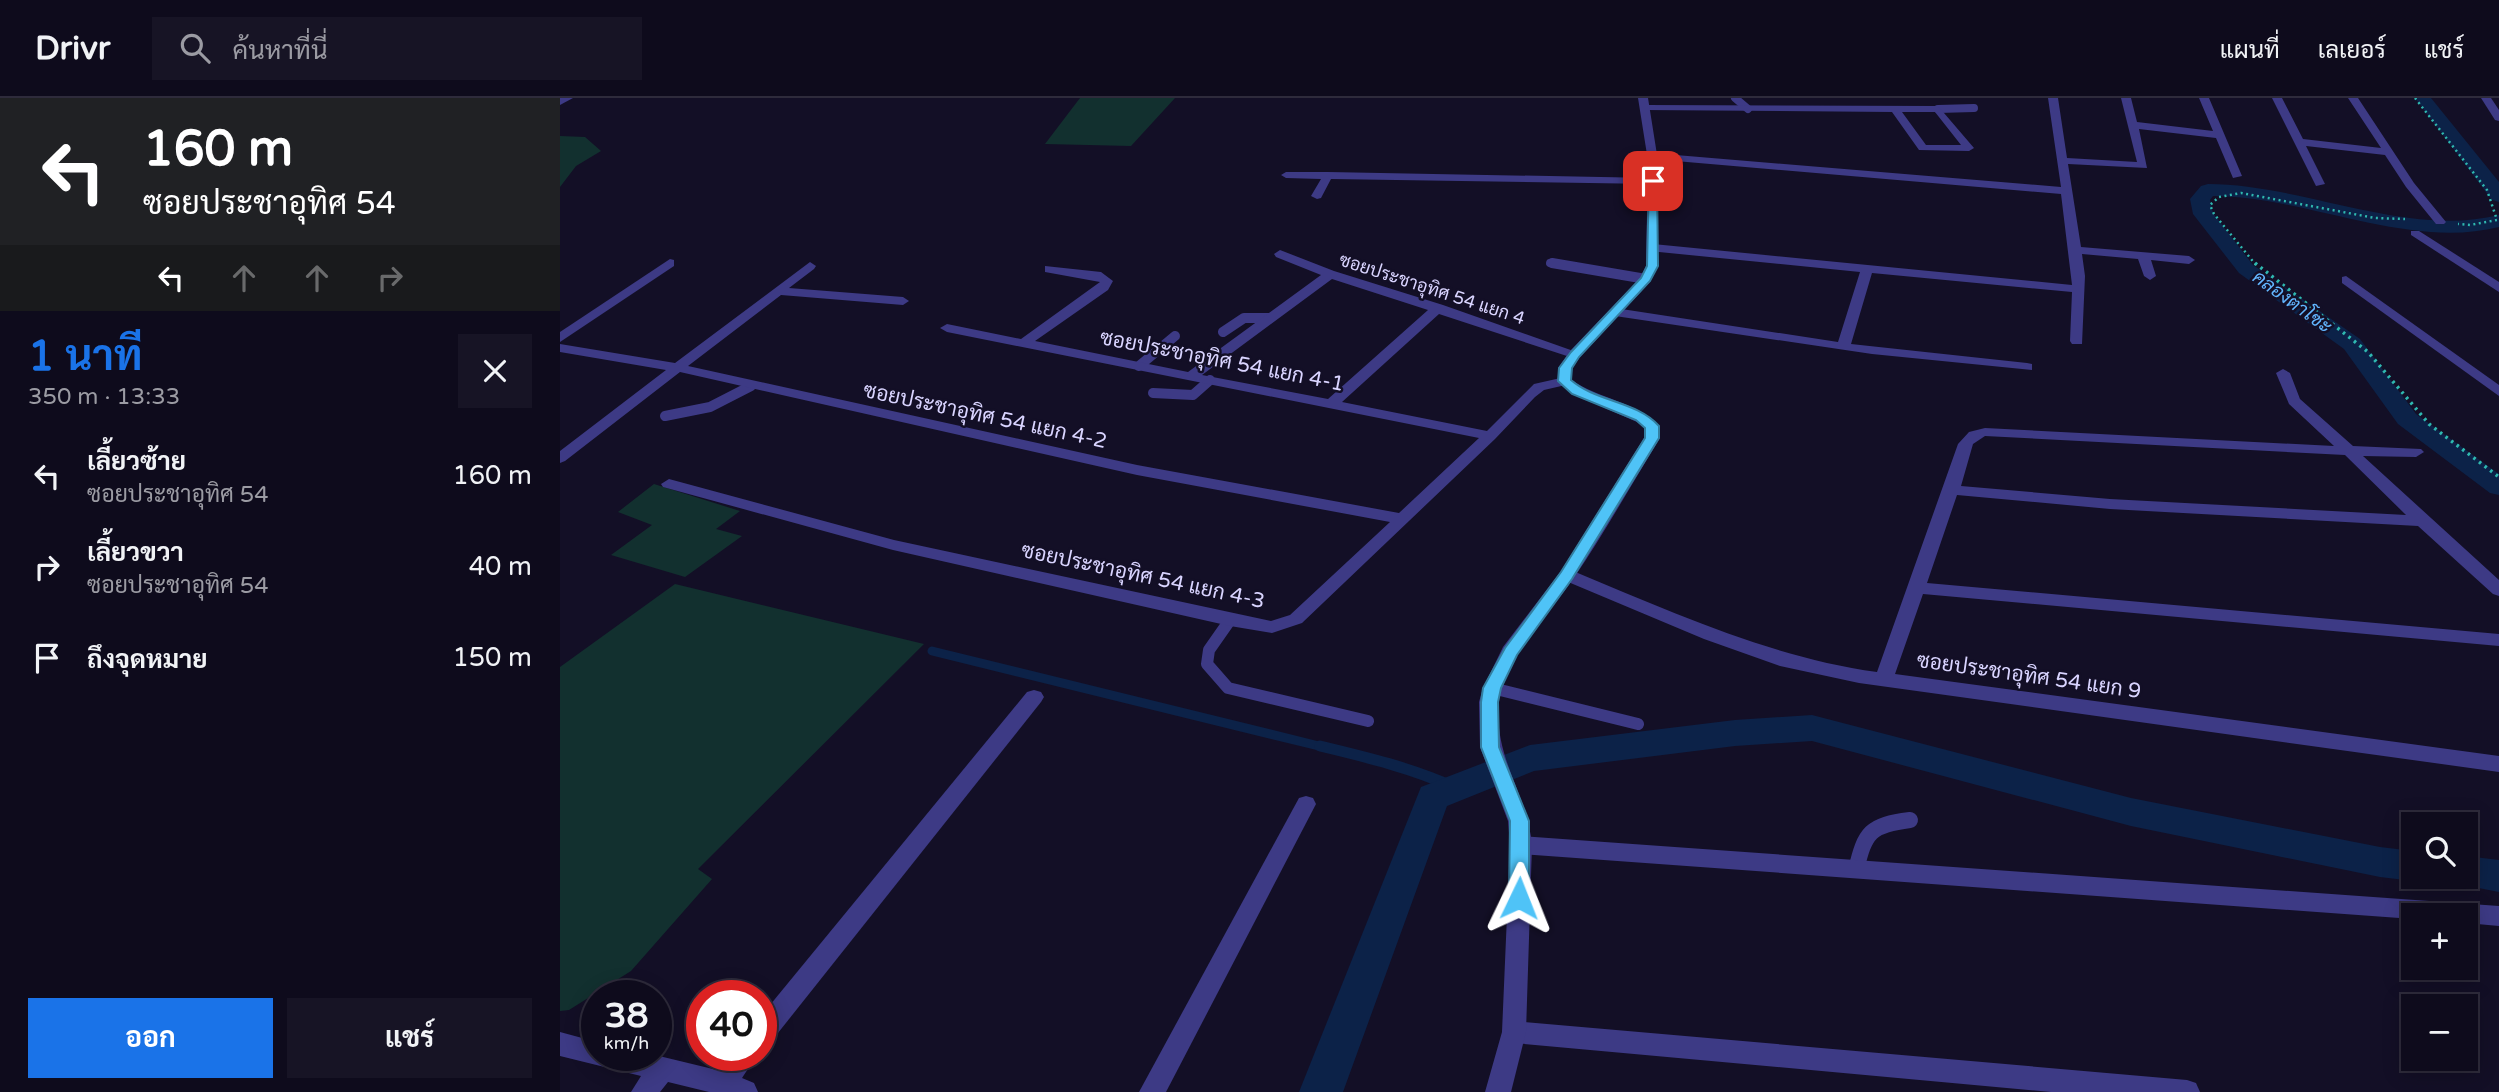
<!DOCTYPE html>
<html lang="th">
<head>
<meta charset="utf-8">
<style>
	:root { --surface:#0e0b1c; --page:#171425; --text:#f1f3f6; --muted:#9b9ba3; --line:#2e2b3b; --accent:#1a73e8 }
	body { margin:0; font-family:"Varela Round",Sarabun,sans-serif; background:var(--page); color:var(--text); height:100vh; display:flex; flex-direction:column; font-size:26px; white-space:nowrap }
	* { box-sizing:border-box; margin:0 }
	p { font-size:23px; color:var(--muted) }
	.icon { flex:none; width:38px; height:38px; fill:none; stroke:currentColor; stroke-width:2; stroke-linecap:round; stroke-linejoin:round }
	.map { position:relative; flex:1; overflow:hidden }
	.drawer { display:flex; flex-direction:column; background:var(--surface); width:560px }
	.drawer>* { flex:none }
	.top-card { background:#202124; color:#fff; overflow:hidden }
	.buttons { position:absolute; left:1841px; top:714px; display:grid; gap:14px }
	.buttons a { display:grid; place-items:center; width:77px; height:77px; border-radius:0px; background:var(--surface); box-shadow:0 4px 18px #0003,0 0 0 2px var(--line); font-size:35px }
	.speed { position:absolute; left:21px; top:882px; display:flex; gap:14px; font-size:35px; font-weight:700; text-align:center }
	.speed>* { display:grid; place-content:center; width:91px; height:91px; border-radius:50%; background:var(--surface); box-shadow:0 4px 18px #0003,0 0 0 2px var(--line); line-height:1 }
	.speed small { font-size:18px; font-weight:400 }
	.speed .limit { border:10px solid #d22; background:#fff; color:#111 }
	.pin { position:absolute; display:grid; place-items:center; width:60px; height:60px; color:#fff; margin:-30px; border-radius:14px; box-shadow:0 4px 10px #0006 }
	.me { position:absolute; width:77px; margin:-38px; rotate:2deg; stroke-linejoin:round; filter:drop-shadow(0 0 5px #0008) }
	.turn { display:flex; align-items:center; gap:24px; height:147px; padding:0 28px; font-size:32px }
	.turn .icon { width:91px; height:91px; stroke-width:2.5 }
	.turn b { display:block; font-size:49px; line-height:60px }
	.lanes { display:flex; align-items:center; height:66px; padding:0 28px; background:#0003; justify-content:center; gap:35px; direction:ltr }
	.lanes .off { opacity:.35 }
	.round { display:grid; place-items:center; flex:none; width:74px; height:74px; border-radius:0px; background:var(--page) }
	.overview { display:flex; align-items:center; justify-content:space-between; height:119px; padding:0 28px }
	h1 { font-size:42px; font-weight:700; line-height:52px; color:var(--accent) }
	.action { display:flex; gap:14px; margin-top:auto; padding:14px 28px }
	.action a { flex:1; height:80px; border-radius:0px; background:var(--accent); color:#fff; font-size:28px; font-weight:700; line-height:80px; text-align:center }
	.action a+a { background:var(--page); color:var(--text) }
	ul { padding:0; list-style:none }
	li { display:flex; align-items:center; gap:21px; height:91px; padding:0 28px }
	li div { flex:1 }
	li b { display:block; font-size:26px }
	li em { font-style:normal }
	header { display:flex; align-items:center; gap:42px; box-sizing:border-box; height:98px; padding:0 35px; background:var(--surface); border-bottom:2px solid var(--line) }
	header strong { font-size:33px }
	nav { display:flex; gap:38px; margin-inline-start:auto; font-size:24px }
	.search { width:490px; height:63px; background:var(--page); display:flex; align-items:center; gap:18px; box-sizing:border-box; padding:0 24px; border-radius:0px; color:var(--muted); font-size:26px }
	main { display:flex; flex:1; min-height:0 }
	.map>svg:first-child { display:block }
</style>
</head>
<body>
<header>
<strong>Drivr</strong>
<div class="search"><svg class="icon" aria-label="search" viewBox="0 0 24 24"><circle cx="10" cy="10" r="6"/><path d="M15 15l6 6"/></svg>ค้นหาที่นี่</div>
<nav><a>แผนที่</a><a>เลเยอร์</a><a>แชร์</a></nav>
</header>
<main>
<section class="drawer">
<div class="top-card">
<div class="turn"><svg class="icon" aria-label="left" viewBox="0 0 24 24"><path d="M17 20v-9H6M10 6l-5 5 5 5"/></svg><div><b>160 m</b>ซอยประชาอุทิศ 54</div></div>
<div class="lanes"><svg class="icon" aria-label="left" viewBox="0 0 24 24"><path d="M17 20v-9H6M10 6l-5 5 5 5"/></svg><svg class="icon off" aria-label="ahead" viewBox="0 0 24 24"><path d="M12 20V5M6 11l6-6 6 6"/></svg><svg class="icon off" aria-label="ahead" viewBox="0 0 24 24"><path d="M12 20V5M6 11l6-6 6 6"/></svg><svg class="icon off" aria-label="right" viewBox="0 0 24 24"><path d="M7 20v-9h11M14 6l5 5-5 5"/></svg></div>
</div>
<div class="overview"><div><h1>1 นาที</h1><p>350 m · 13:33</p></div><a class="round"><svg class="icon" aria-label="close" viewBox="0 0 24 24"><path d="M6 6l12 12M18 6L6 18"/></svg></a></div>
<ul>
<li><svg class="icon" aria-label="left" viewBox="0 0 24 24"><path d="M17 20v-9H6M10 6l-5 5 5 5"/></svg><div><b>เลี้ยวซ้าย</b><p>ซอยประชาอุทิศ 54</p></div><em>160 m</em></li>
<li><svg class="icon" aria-label="right" viewBox="0 0 24 24"><path d="M7 20v-9h11M14 6l5 5-5 5"/></svg><div><b>เลี้ยวขวา</b><p>ซอยประชาอุทิศ 54</p></div><em>40 m</em></li>
<li><svg class="icon" aria-label="arrive" viewBox="0 0 24 24"><path d="M6 21V4h12l-3 4 3 4H6"/></svg><div><b>ถึงจุดหมาย</b></div><em>150 m</em></li>
</ul>
<div class="action"><a>ออก</a><a>แชร์</a></div>
</section>
<div class="map">
<svg width="1939" height="994" viewBox="0 0 1939 994">
	<rect width="100%" height="100%" fill="#130f26"/>
	<g fill="#12302f">
		<polygon points="520,0 615,0 571,48 485,46"/>
		<polygon points="0,38 25,39 41,53 16,68 0,89"/>
		<polygon points="94,386 180,413 156,431 182,438 125,479 51,457 92,427 58,414"/>
		<polygon points="115,486 364,546 138,771 152,781 71,873 9,912 0,913 0,569"/>
	</g>
	<g fill="none" stroke-linecap="round" stroke-linejoin="round">
		<polyline stroke="#0c2248" stroke-width="9" points="372,553 767,650"/>
		<path stroke="#0c2248" stroke-width="11" d="M760,648C806,659 852,670 896,690"/>
		<g fill="#0c2248" fill-rule="evenodd">
			<polygon points="1855,0 1871,0 1939,84 1939,104 1932,102"/>
			<path d="M1648,86C1742,86 1848,140 1939,117V129C1849,152 1745,98 1653,98L1650,102L1653,115L1693,167L1800,241L1856,316L1939,376V397L1930,395L1838,326L1784,251L1679,175L1633,116L1630,101L1641,88Z"/>
			<polygon points="1252,617 1571,700 1820,749 1853,753 1853,779 1866,779 1853,783 1820,779 1571,728 1252,643 1175,648 974,673 887,708 783,994 739,994 861,689 970,647 1175,622"/>
			<polygon points="1906,758 1939,762 1939,794 1893,785 1890,779 1906,779"/>
		</g>
		<g stroke="#2fb8b0" stroke-width="2.5" stroke-dasharray="2 3.5" stroke-linecap="butt">
			<polyline points="1855,0 1927,92 1937,122 1910,127 1898,126"/>
			<polyline points="1696,167 1654,116 1650,107 1659,99 1681,95 1815,120 1845,121"/>
		</g>
		<polyline stroke="#2fb8b0" stroke-width="3.5" stroke-dasharray="2.5 4.5" stroke-linecap="butt" points="1695,165 1808,254 1869,326 1939,379"/>
		<g stroke="#3d3a85" stroke-width="8">
			<polyline points="1175,0 1188,11"/>
			<polyline points="1378,11 1414,10"/>
			<polyline points="990,165 1003,167"/>
		</g>
		<g stroke="#3d3a85" stroke-width="10">
			<polyline points="992,165 1086,181"/>
			<polyline points="663,234 684,220 710,220"/>
			<polyline points="579,268 615,238"/>
			<polyline points="593,295 633,297 650,282"/>
			<polyline points="105,318 150,309 191,288"/>
		</g>
		<g stroke="#3d3a85" stroke-width="12">
			<polyline points="670,522 649,552 647,566 668,590 808,623"/>
			<polyline points="932,590 1078,626"/>
		</g>
		<path stroke="#3d3a85" stroke-width="16" d="M1296,772C1305,734 1310,727 1350,722"/>
		<g fill="#3d3a85" fill-rule="evenodd">
			<polygon points="0,0 13,0 0,7"/>
			<polygon points="1488,0 1498,0 1507,60 1577,64 1561,0 1571,0 1577,24 1653,33 1639,0 1649,0 1682,78 1673,80 1656,40 1579,31 1587,70 1508,66 1521,149 1629,158 1635,162 1629,166 1591,162 1596,178 1590,182 1584,178 1578,161 1522,156 1525,178 1522,246 1512,246 1510,243 1512,194 1312,175 1291,246 1467,265 1472,266 1472,272 1312,256 1055,218 1049,214 1055,210 1278,244 1300,174 1089,153 1089,147 1093,146 1512,187 1501,96 1092,61 1087,58 1092,55 1501,89"/>
			<polygon points="1712,0 1722,0 1743,41 1821,50 1788,0 1798,0 1854,85 1886,124 1884,126 1876,126 1846,89 1825,57 1746,48 1765,86 1756,88"/>
			<polygon points="1921,0 1931,0 1939,12 1939,23 1935,22"/>
			<path d="M1085,7L1378,8L1414,50L1409,53L1359,52L1332,14L1082,12V8ZM1342,14H1375L1401,47H1366Z"/>
			<polygon points="768,74 1093,80 1098,83 1093,86 771,81 761,100 757,101 751,98 761,81 726,80 721,77 726,74"/>
			<polygon points="1851,133 1859,133 1939,184 1939,194 1851,137"/>
			<path d="M720,152L774,173L883,207L1022,256L1020,259H1010L879,216L782,304L927,333L974,286L1005,279L1012,283L1010,286L984,292L975,299L935,341L742,525L712,535L670,528L333,452L103,389L101,386L109,381L334,442L711,523L730,517L830,424L577,377L120,274L5,363L0,365V353L106,272L0,254V246L115,265L250,164L256,168L254,171L229,190L343,199L349,203L343,207L221,197L128,268L577,367L839,415L919,340L387,234L380,230L387,226L461,241L540,184L485,174V168L541,174L553,183L548,192L475,243L628,274L761,177L716,159L714,156ZM772,181L868,212L768,301L642,277Z"/>
			<polygon points="110,161 114,162 114,168 0,244 0,234"/>
			<polygon points="1786,178 1939,287 1939,298 1782,185 1782,179"/>
			<path d="M1723,271L1730,275L1740,301L1793,348L1861,351L1864,354L1856,359L1803,358L1939,482V498L1933,496L1858,428L1550,411L1397,397L1367,485L1939,536V548L1363,496L1335,576L1939,658V674L1299,585L1220,568L1144,541L1001,481L998,477L1007,471L1013,473C1112,514 1210,559 1317,574L1398,346L1409,334L1425,330L1774,348L1729,306L1716,275ZM1425,338L1785,357L1846,417L1550,401L1401,388L1413,346Z"/>
			<polygon points="474,592 481,594 484,599 481,604 210,945 201,948 201,918 467,594"/>
			<polygon points="746,698 753,700 756,706 606,994 579,994 739,700"/>
			<polygon points="961,738 1939,808 1939,828 1906,825 1906,817 1853,817 1853,821 961,756 953,753 950,747 953,741"/>
			<polygon points="954,923 1627,982 1636,985 1640,994 1491,994 954,945 945,942 942,934 945,926"/>
			<polygon points="0,934 37,944 37,957 95,957 157,972 169,957 197,957 182,980 194,985 198,994 149,994 108,984 100,994 71,994 81,978 0,958"/>
		</g>
		<path fill="#3d3a85" fill-rule="evenodd" d="M1078,0H1088L1098,63V168L1090,184L1020,259L1012,270V282C1038,301 1078,304 1099,328L1100,340C1071,387 1044,436 1013,481C990,515 943,562 939,603C933,660 967,694 972,747L966,934L951,994H925L942,934L950,747L948,723L920,649L919,604L923,590L943,549L1001,473L1084,340L1085,330L1077,324L1020,299L998,283V270L1010,253L1080,180L1086,168L1088,63Z"/>
	</g>
	<path fill="#4fc3f7" stroke="#337fa1" stroke-width="2" d="M1089,81L1097,83L1098,168L1090,183L1019,259L1012,270L1011,282C1036,304 1077,303 1099,328V340L1012,481L957,557L941,590L938,604L939,649L969,723V800L966,806L959,809L952,806L949,800L950,723L921,649V604L923,590L945,550L1001,474L1085,340V330L1076,322L1012,296L998,283L999,270L1011,254L1081,180L1087,168Z"/>
	<g text-anchor="middle" dominant-baseline="central" stroke-width="5" stroke-linejoin="round" paint-order="stroke">
		<g font-size="18" fill="#d9d4ff" stroke="#130f26">
			<text transform="translate(872 191) rotate(18)">ซอยประชาอุทิศ 54 แยก 4</text>
		</g>
		<g font-size="19" font-style="italic" fill="#62b6ff" stroke="#130f26">
			<text transform="translate(1732 204) rotate(36)">คลองตาโซะ</text>
		</g>
		<g font-size="21" fill="#d9d4ff" stroke="#130f26">
			<text transform="translate(662 263) rotate(11)">ซอยประชาอุทิศ 54 แยก 4-1</text>
			<text transform="translate(425 318) rotate(12)">ซอยประชาอุทิศ 54 แยก 4-2</text>
			<text transform="translate(583 478) rotate(12)">ซอยประชาอุทิศ 54 แยก 4-3</text>
			<text transform="translate(1469 578) rotate(8)">ซอยประชาอุทิศ 54 แยก 9</text>
		</g>
	</g>
</svg>
<div class="buttons">
<a><svg class="icon" aria-label="search" viewBox="0 0 24 24"><circle cx="10" cy="10" r="6"/><path d="M15 15l6 6"/></svg></a>
<a>+</a>
<a>−</a>
</div>
<div class="speed"><div>38<small>km/h</small></div><div class="limit">40</div></div>
<div class="pin" style="left:1093px;top:83px;background:#d93025"><svg class="icon" aria-label="arrive" viewBox="0 0 24 24"><path d="M6 21V4h12l-3 4 3 4H6"/></svg></div>
<svg class="me" style="left:959px;top:800px" viewBox="-20 -20 40 40"><path d="M0-17L14 15 0 8-14 15z" fill="#4fc3f7" stroke="#fff" stroke-width="4"/></svg>
</div>
</main>
</body>
</html>
